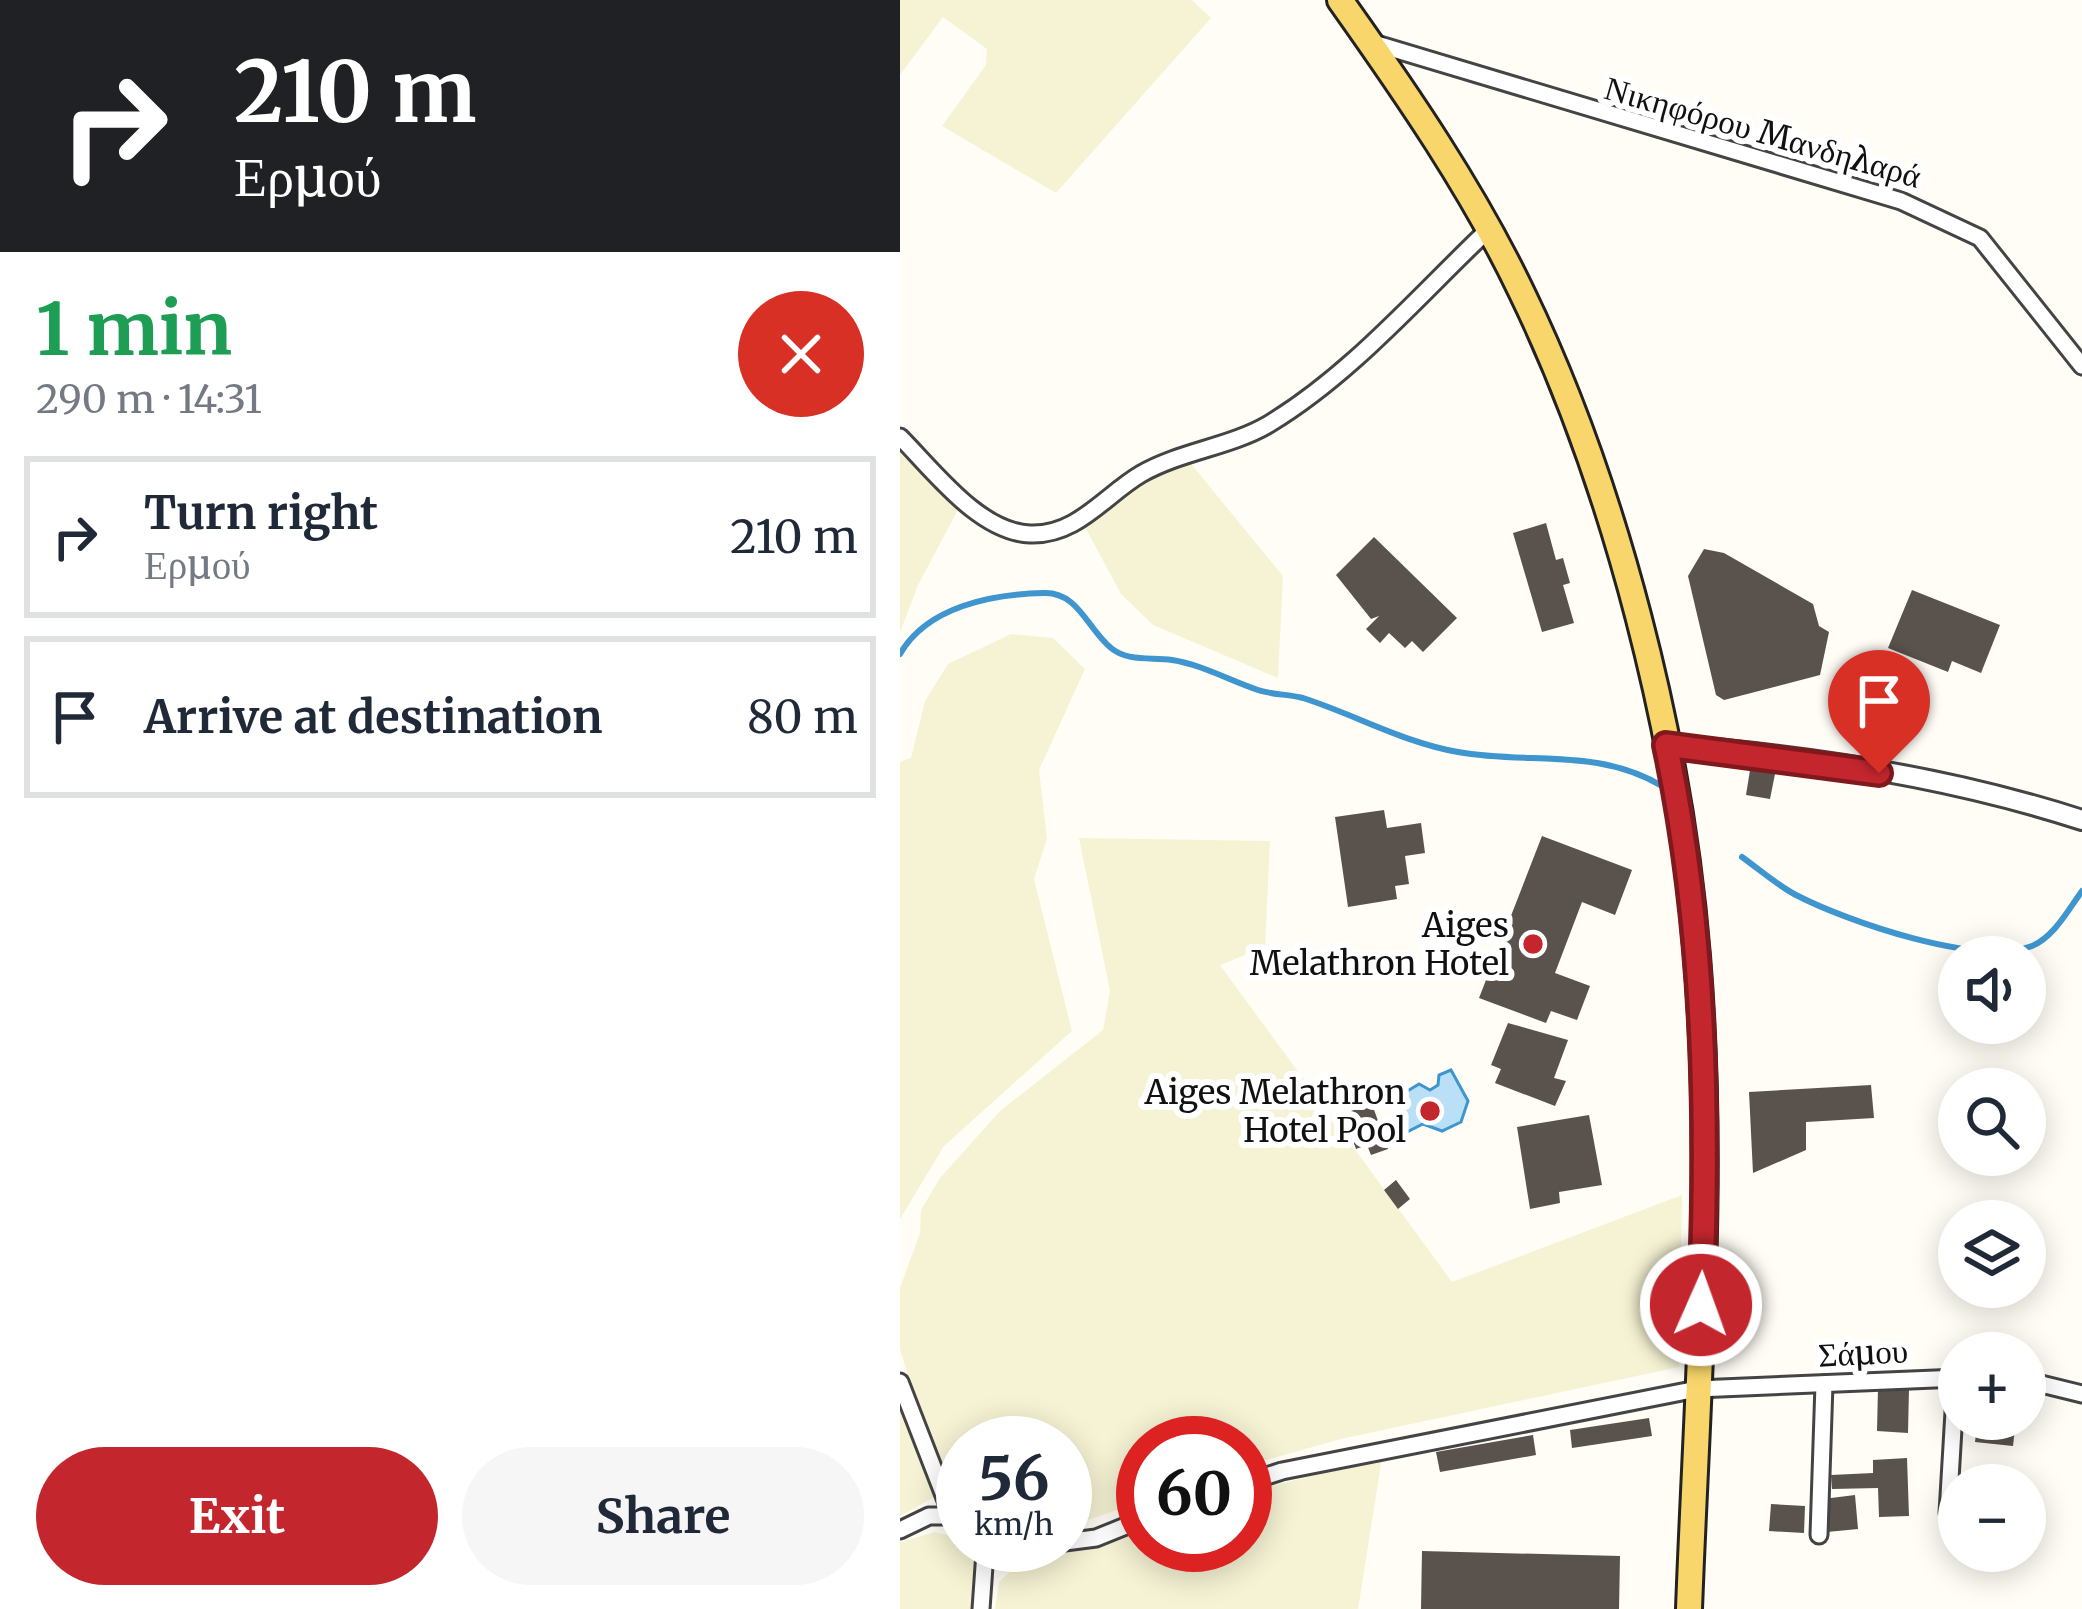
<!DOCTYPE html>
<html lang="en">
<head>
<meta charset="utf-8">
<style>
	:root { --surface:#fff; --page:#f6f6f7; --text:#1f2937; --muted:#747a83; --line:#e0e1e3; --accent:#c4262e }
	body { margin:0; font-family:Merriweather,serif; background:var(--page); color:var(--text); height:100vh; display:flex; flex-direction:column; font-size:45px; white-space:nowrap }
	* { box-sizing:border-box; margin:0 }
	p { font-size:39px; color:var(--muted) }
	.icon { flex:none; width:66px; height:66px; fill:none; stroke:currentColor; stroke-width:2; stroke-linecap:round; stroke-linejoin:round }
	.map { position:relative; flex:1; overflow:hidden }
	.details { display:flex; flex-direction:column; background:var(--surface); width:900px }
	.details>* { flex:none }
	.top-card { background:#202124; color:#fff; overflow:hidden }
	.controls { position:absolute; left:1038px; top:936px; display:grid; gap:24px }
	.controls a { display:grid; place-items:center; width:108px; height:108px; border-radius:50%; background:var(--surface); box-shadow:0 6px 30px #0003; font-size:60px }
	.speed { position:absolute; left:36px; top:1416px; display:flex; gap:24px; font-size:60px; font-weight:700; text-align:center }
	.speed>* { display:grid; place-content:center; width:156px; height:156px; border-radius:50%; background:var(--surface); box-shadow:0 6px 30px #0003; line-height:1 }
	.speed small { font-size:30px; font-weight:400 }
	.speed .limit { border:18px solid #d22; background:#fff; color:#111 }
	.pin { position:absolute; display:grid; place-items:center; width:102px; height:102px; color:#fff; margin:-123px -51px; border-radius:50% 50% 50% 0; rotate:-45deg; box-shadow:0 0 12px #0007 }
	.pin .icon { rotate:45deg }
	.me { position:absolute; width:132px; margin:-66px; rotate:2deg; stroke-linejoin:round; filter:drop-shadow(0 0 9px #0008) }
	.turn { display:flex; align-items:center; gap:42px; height:252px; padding:0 36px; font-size:54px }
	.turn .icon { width:156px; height:156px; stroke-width:2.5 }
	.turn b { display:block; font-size:84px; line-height:102px }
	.round { display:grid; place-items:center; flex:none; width:126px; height:126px; border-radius:63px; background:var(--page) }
	.overview { display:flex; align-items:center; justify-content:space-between; height:204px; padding:0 36px }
	h1 { font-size:72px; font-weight:700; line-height:90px; color:#1e9e55 }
	.cta { display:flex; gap:24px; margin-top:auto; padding:24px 36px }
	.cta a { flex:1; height:138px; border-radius:72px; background:var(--accent); color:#fff; font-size:48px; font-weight:700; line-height:138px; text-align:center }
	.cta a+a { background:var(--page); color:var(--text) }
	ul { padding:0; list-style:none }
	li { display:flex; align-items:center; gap:36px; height:162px; margin:0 24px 18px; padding:0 12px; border:6px solid var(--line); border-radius:0px }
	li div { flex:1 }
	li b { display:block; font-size:45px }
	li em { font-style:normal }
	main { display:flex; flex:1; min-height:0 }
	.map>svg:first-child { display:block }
</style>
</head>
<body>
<main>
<section class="details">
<div class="top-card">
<div class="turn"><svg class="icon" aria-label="right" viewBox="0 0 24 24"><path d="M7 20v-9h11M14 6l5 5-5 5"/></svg><div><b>210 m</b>Ερμού</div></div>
</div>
<div class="overview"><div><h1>1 min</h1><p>290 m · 14:31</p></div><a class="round" style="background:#d93025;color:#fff"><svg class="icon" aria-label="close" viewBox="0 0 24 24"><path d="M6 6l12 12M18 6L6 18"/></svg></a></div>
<ul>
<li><svg class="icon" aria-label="right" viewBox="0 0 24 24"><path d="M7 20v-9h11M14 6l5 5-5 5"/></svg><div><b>Turn right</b><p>Ερμού</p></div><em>210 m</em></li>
<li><svg class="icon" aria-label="arrive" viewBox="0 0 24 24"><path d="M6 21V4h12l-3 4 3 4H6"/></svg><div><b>Arrive at destination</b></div><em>80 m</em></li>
</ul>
<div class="cta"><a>Exit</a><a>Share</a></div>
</section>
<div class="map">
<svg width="1182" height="1609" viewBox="0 0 1182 1609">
	<rect width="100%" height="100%" fill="#fffdf5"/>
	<g fill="#f6f3d4">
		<polygon points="0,0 292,0 311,18 156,193 42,126 86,65 87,49 43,17 0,75"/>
		<polygon points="0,444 61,504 18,585 0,632"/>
		<polygon points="287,459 383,576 378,678 253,625 221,594 185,527 229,487"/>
		<polygon points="111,634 153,638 185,669 139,770 147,839 134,879 172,1031 44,1146 0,1219 0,762 11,758 25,701 48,664"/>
		<polygon points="179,838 370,841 365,947 320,965 552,1282 782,1195 779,1367 441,1439 345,1466 345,1443 243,1443 243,1501 165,1528 165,1443 63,1443 63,1500 26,1433 0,1349 0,1288 20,1233 21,1210 40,1178 100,1111 203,1030 210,991"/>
		<polygon points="0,1406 36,1496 0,1516"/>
		<polygon points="482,1458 458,1609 95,1609 99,1582 113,1569 243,1530 243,1545 345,1545 345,1493"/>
		<polygon points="35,1532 58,1538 72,1551 77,1573 73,1609 0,1609 0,1542"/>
	</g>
	<polygon fill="#b9e0f7" stroke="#3f96cf" stroke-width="3" points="551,1070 568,1101 561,1122 542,1131 523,1124 505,1133 491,1101 519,1084 530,1090 538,1085 539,1075"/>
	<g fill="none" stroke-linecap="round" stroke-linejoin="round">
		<g stroke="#3f96cf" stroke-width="6">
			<path d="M0,654C27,607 91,594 144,593C178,592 187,628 211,648C228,662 251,657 272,660C300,664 331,681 358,690C373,695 388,694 403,698C456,715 502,742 558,752C629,765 696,747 762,786"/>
			<path d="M842,857C860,870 877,885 896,895C946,921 1078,967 1132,946C1154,937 1168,910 1182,891"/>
		</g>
	</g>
	<g fill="#5a524d">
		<polygon points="646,523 656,560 663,558 670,583 663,585 674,623 642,632 613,533"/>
		<polygon points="474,537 557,618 523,652 512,641 505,648 489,633 480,643 466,629 479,616 471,619 436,575"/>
		<polygon points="804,549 824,553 913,604 919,626 929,632 920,675 824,700 816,695 788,576"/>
		<polygon points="1012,590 1100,625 1081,673 1052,661 1048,672 988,648"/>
		<polygon points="851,764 876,769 870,799 846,795"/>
		<polygon points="484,810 487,828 521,823 525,853 505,856 509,884 495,886 497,899 448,907 435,817"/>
		<polygon points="642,836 732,870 715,915 682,902 655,973 690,986 677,1020 651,1011 646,1023 579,998"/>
		<polygon points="608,1023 668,1040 654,1078 666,1081 655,1106 595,1083 601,1069 591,1065"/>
		<polygon points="971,1085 974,1118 906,1122 906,1150 853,1173 849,1092"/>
		<polygon points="472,1104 488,1149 471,1155 467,1145 456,1149 448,1127 456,1124 451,1111"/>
		<polygon points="689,1115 702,1185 659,1192 660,1203 630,1209 617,1127"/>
		<polygon points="496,1180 510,1199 498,1209 484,1190"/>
		<polygon points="978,1388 1009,1389 1008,1433 977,1431"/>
		<polygon points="749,1418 752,1436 672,1448 670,1430"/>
		<polygon points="1078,1419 1116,1419 1113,1446 1075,1442"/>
		<polygon points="633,1435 636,1455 540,1472 536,1452"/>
		<polygon points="1007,1458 1009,1516 979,1517 978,1488 932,1489 931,1475 973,1473 973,1460"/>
		<polygon points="955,1495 958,1529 927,1532 923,1499"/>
		<polygon points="871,1504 905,1506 904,1533 869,1531"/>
		<polygon points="522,1551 720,1556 719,1609 521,1609"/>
	</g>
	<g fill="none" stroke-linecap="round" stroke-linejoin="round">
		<g stroke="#444" stroke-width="21">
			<g id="minor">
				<polyline points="470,42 1001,201 1080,238 1182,366"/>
				<path d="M0,437C34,471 79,532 130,534C177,536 205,495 241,474C281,451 330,447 369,424C452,374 519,295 589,229"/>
				<polyline points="1125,1380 1182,1394"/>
				<polyline points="0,1382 52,1516"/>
				<polyline points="345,1483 382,1471 797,1389 1059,1378"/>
				<polyline points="1048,1513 1056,1378"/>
				<polyline points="0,1530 29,1516 52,1516 63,1528"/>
				<polyline points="919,1535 924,1384"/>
				<polyline points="165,1542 196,1538 243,1519"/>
				<polyline points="79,1545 85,1552 145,1545"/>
				<polyline points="81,1609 85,1552"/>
			</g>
		</g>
		<g stroke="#444" stroke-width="24">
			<path id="tertiary" d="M766,745C905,755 1049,777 1182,820"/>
		</g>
		<g stroke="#222" stroke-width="30">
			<path id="primary" d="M440,0C506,93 573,190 622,293C716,487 780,741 797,956C815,1173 797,1392 789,1609"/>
		</g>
		<use href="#minor" stroke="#fff" stroke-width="15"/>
		<use href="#tertiary" stroke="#fff" stroke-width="18"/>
		<use href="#primary" stroke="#f9d66b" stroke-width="24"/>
	</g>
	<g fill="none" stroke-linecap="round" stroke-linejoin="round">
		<g stroke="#7f191e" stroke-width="30">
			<path id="route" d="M801,1305C809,1118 805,928 766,745L979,773"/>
		</g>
		<use href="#route" stroke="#c4262e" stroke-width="21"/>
	</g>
	<g fill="#c4262e" stroke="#fff" stroke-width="4.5">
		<circle cx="633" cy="944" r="12"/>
		<circle cx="530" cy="1111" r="12"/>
	</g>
	<g text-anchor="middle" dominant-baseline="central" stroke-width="12" stroke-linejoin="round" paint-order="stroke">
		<g font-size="33" fill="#111" stroke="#fff">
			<text transform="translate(863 132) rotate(16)">Νικηφόρου Μανδηλαρά</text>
			<text transform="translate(963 1353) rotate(-3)">Σάμου</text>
		</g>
		<g font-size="33" fill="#111" stroke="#fff" text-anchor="end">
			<text x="609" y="925">Aiges<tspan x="609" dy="38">Melathron Hotel</tspan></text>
			<text x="506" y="1092">Aiges Melathron<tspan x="506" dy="38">Hotel Pool</tspan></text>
		</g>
	</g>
</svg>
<div class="controls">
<a><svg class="icon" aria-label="sound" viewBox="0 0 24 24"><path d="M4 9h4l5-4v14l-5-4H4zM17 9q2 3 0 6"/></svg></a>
<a><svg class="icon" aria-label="search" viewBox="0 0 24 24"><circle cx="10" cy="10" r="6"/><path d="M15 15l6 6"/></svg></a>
<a><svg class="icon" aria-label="layers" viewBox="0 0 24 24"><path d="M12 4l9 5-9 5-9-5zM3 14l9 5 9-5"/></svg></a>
<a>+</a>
<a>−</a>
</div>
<div class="speed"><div>56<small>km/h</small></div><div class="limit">60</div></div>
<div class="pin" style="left:979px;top:773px;background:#d93025"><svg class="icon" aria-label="arrive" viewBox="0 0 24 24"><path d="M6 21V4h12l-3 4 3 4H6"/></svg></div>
<svg class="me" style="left:801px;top:1305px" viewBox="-20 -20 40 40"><circle r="17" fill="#c4262e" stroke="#fff" stroke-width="3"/><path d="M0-11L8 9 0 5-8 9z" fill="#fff"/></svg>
</div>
</main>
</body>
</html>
